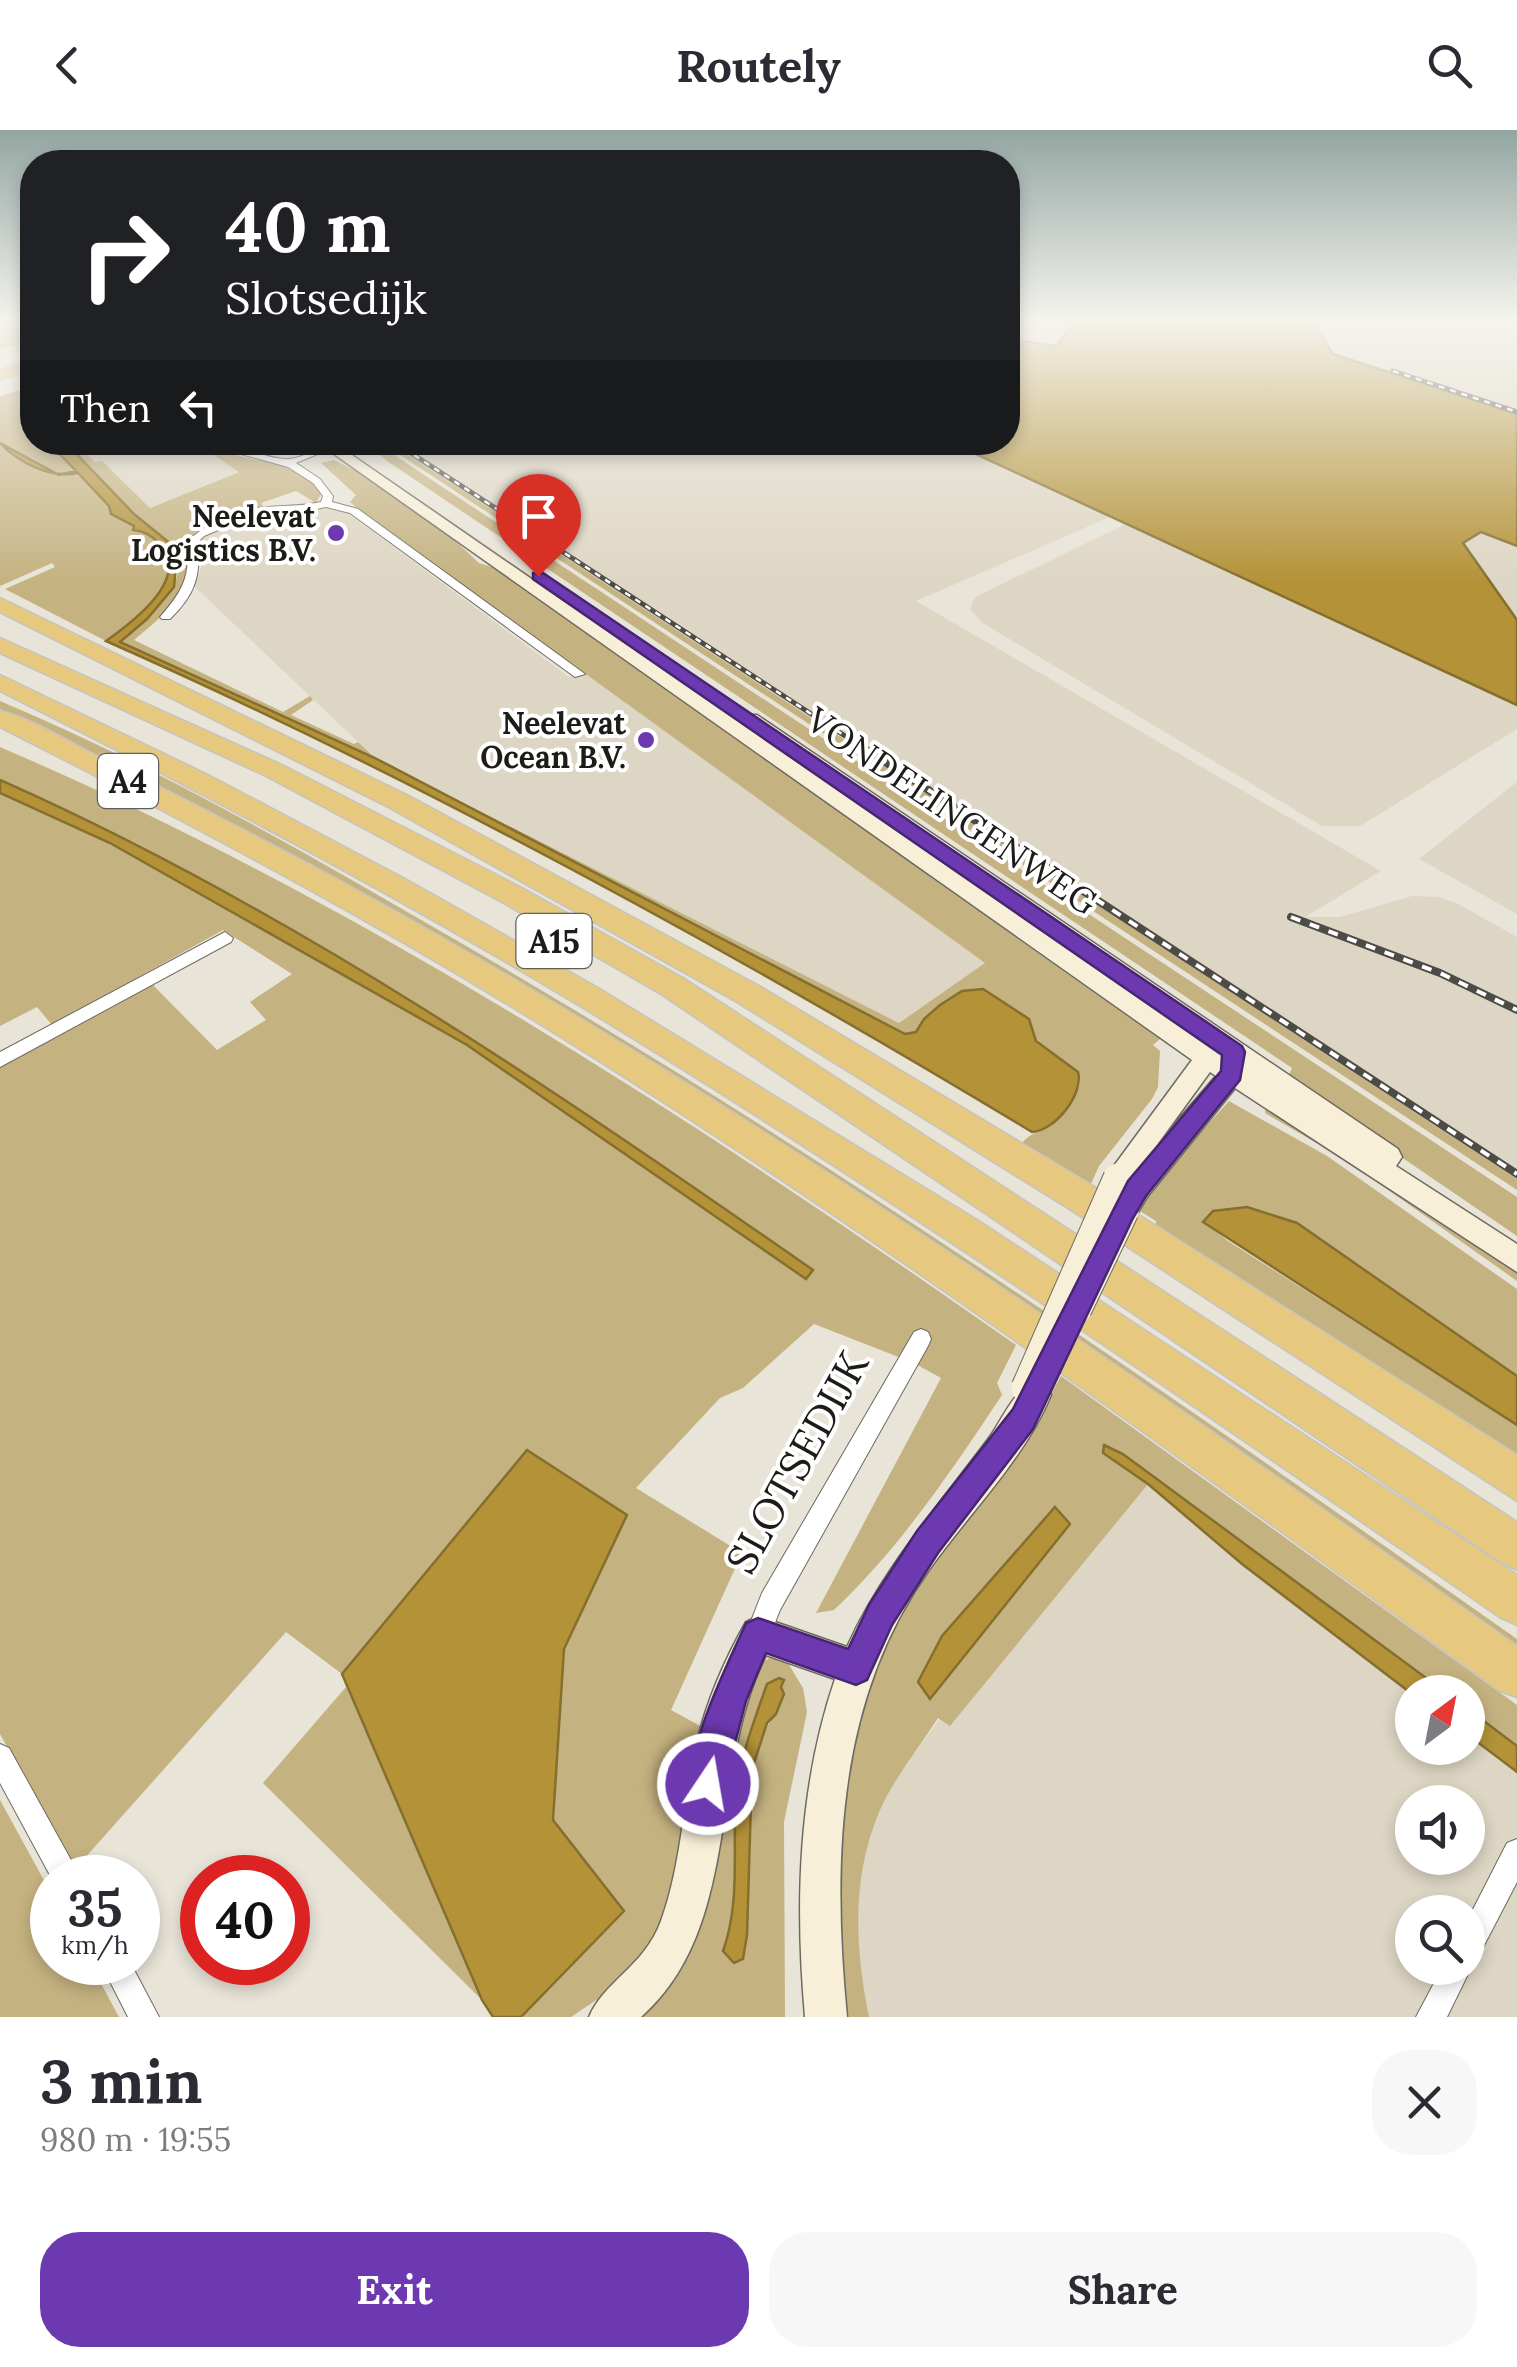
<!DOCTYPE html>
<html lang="en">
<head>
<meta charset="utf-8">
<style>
	:root { --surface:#fff; --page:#f7f7f7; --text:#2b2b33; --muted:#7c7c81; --accent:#6c39b0 }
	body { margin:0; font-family:Lora,serif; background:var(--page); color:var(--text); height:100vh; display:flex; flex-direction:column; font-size:38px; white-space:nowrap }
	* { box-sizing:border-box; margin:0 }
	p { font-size:32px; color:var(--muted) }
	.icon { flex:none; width:55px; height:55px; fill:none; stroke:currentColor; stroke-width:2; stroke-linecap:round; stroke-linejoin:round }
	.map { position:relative; height:1887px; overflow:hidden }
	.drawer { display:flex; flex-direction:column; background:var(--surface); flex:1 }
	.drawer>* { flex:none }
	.top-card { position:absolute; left:20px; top:20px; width:1000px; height:305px; border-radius:40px; box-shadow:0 5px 15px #0003; background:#202124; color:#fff; overflow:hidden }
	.needle { width:65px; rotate:32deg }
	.buttons { position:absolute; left:1395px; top:1545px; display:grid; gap:20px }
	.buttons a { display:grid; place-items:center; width:90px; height:90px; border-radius:50%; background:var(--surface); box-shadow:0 5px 15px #0003; font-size:50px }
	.speed { position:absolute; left:30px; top:1725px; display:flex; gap:20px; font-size:50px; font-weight:700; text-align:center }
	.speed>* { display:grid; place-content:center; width:130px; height:130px; border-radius:50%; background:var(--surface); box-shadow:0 5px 15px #0003; line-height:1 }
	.speed small { font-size:25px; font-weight:400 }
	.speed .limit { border:15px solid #d22; background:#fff; color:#111 }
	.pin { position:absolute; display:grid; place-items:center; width:85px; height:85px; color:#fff; margin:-102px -42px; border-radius:50% 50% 50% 0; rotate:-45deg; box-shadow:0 0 10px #0007 }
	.pin .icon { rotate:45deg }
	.me { position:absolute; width:110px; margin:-55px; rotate:12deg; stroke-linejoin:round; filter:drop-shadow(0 0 8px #0008) }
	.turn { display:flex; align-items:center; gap:35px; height:210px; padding:0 40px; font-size:45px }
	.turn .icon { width:130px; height:130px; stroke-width:2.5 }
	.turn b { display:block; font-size:70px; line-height:85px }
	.then { display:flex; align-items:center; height:95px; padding:0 40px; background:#0003; gap:20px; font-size:38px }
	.round { display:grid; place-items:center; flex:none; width:105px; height:105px; border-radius:40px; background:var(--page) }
	.overview { display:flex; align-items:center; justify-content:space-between; height:170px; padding:0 40px }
	h1 { font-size:60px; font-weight:700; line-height:75px }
	.primary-button { display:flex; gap:20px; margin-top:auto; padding:20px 40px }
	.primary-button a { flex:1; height:115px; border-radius:40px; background:var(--accent); color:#fff; font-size:40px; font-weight:700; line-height:115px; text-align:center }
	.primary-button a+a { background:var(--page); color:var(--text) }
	header { display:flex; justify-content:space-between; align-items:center; height:130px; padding:0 40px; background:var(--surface); font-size:45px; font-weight:700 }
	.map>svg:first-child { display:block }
</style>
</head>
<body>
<header><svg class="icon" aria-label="back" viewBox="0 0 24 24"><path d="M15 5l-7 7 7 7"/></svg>Routely<svg class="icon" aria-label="search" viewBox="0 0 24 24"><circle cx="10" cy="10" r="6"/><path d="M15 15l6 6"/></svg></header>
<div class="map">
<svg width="1517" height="1887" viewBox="0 0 1517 1887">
	<rect width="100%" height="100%" fill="#e8e4d8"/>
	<g fill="#ded6c4" fill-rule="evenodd">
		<polygon points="1008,189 1077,189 1056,216 1008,209"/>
		<polygon points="1310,189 1517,189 1517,284 1333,224"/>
		<polygon points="75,313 196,313 240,341 150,378 102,331 95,333"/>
		<polygon points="384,313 951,313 1112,386 916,471 1381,741 1305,787 1340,787 1412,766 1438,767 1458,774 1517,807 1517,1058"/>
		<polygon points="331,379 345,381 569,547 583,542 985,833 899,893 375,628 195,457 201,438 195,413 203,404 260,382"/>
		<polygon points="1128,393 1517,575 1517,599 1360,696 1322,696 981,492 970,479 975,467"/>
		<polygon points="1481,402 1517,416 1517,490 1462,412"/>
		<polygon points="1517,652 1517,784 1419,729"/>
		<path d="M1131,1335L1412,1562V1618H1468V1593L1517,1630V1887H862L848,1812L864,1714L879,1670ZM1412,1672H1468V1728H1412ZM1412,1782H1468V1838H1412Z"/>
	</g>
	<g fill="#c5b281" fill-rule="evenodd">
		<polygon points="0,189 32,189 32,214 0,218"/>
		<path d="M32,256V287L28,289L32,295V312L49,313L109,376L111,384L135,397L136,402L145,401C150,406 160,411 163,417C187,454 130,493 106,511L5,459L55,437L52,433L0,456V315L55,345L0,313V266Z"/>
		<path d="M66,313H75L95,332L102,331L150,378L239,342L196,313C214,313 225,322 243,327C273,335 301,334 321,364L316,373L296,361L261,373L265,378L190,407L186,412C193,464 170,480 134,510L283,582L310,566L313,570L291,585L354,614L358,612L375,628L899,893L985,833L359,380L350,372L356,365L321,333L334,330L360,343L449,405L479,433L498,439L910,728L933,749L1160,909L1153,915L1160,921L1158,957L1152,969L1099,1036L1090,1056L1022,1013C1030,1004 1033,1004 1043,1000C1057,994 1076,968 1080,953C1068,927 1046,925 1033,904L940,875L924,889L917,902L905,904L375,628L119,511C142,493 196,453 173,418C164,404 148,398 137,387C112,363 90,337 66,313Z"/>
		<polygon points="366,313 376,313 1517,1067 1517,1106 1287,949 1292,938 387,331"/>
		<polygon points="382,313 390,313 1517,1049 1517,1060"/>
		<polygon points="399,359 417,368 1142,866 1135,871"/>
		<path d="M0,571C160,638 311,726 461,813C826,1024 1172,1266 1517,1509V1526L441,809L219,687L0,579Z"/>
		<path d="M0,617C361,772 695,990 1016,1215L997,1253L1002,1265C952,1340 900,1418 834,1480L816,1483L941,1248L914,1233L814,1194L743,1258L720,1268L636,1358L742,1423L671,1580L704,1598L691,1680L656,1815L614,1858L571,1887H521L624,1781L553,1690L564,1519L627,1385L527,1320L342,1544L286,1502L75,1739L0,1604V937L152,854L217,920L266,890L250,872L292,844L223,800L52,895L37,877L0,896V663L110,713L467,915L805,1149L813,1140C552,959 291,779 0,650Z"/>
		<polygon points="1229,971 1327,1026 1517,1159 1517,1246 1297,1093 1213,1081 1203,1091 1228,1111 1517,1295 1517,1333 1155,1097 1156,1091 1138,1080 1169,1037"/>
		<polygon points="1266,973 1517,1137 1517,1151 1346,1030 1265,983"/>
		<path d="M1061,1246L1517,1575V1616L1468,1579V1562H1445L1123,1324L1104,1316L1103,1324L1148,1354L950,1596L938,1588C919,1618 894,1648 880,1680C851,1747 855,1818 869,1887H841L838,1692L862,1555L885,1499L954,1401L976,1380L1017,1324ZM1070,1393L942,1553L919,1552L923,1545Z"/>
		<path d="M780,1520L803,1558L807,1582L784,1692L785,1887H620L645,1869L713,1659L761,1534ZM777,1552L772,1589L762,1604L752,1639L750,1736L735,1833L723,1821C741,1771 732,1718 736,1666C740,1627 754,1591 767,1554Z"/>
		<polygon points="346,1557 366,1595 482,1870 263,1653"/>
		<polygon points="0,1670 52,1765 52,1832 90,1833 119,1887 0,1887"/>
	</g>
	<g fill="#b39238" stroke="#866f2e" stroke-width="2.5">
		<polygon points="1077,189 1310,189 1333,224 1517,284 1517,416 1481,402 1463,413 1517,490 1517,575 952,313 1008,312 1008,209 1056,216"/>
		<path d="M0,313L59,345L76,341L49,313H66L134,384L171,414L177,425L174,457L147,489L120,512L375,628L905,904L916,902L924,889L940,875L962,861L983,859L1029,889L1036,911L1078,942C1084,964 1055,1001 1032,1002C734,822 425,652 106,511C130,494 192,449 160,414C152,405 144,401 133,400L134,396L111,384L109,376L78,343C50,349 18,332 0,313Z"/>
		<path d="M0,650C291,779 553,959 813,1140L806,1149L467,915L110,713L0,663Z"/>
		<polygon points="1247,1077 1297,1093 1517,1246 1517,1295 1203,1092 1213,1081"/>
		<polygon points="1104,1315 1123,1324 1445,1562 1412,1564 1242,1434 1148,1354 1103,1323"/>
		<polygon points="527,1320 627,1385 564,1519 553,1690 624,1781 521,1887 493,1887 482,1870 342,1544"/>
		<polygon points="1055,1377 1070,1394 930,1569 918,1552 942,1506"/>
		<path d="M779,1548L784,1550L781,1557L784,1564L776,1584L767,1593L752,1639L747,1805L743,1829L734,1833L723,1821C741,1771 732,1718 736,1666C740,1627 754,1591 767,1554Z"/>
		<polygon points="1468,1579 1517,1616 1517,1642 1468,1605"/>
	</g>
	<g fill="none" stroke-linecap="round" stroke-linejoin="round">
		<g stroke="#6e6a61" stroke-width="2">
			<g id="street">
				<path d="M213,312C237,312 260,327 284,329C301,331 325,312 346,312L296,333L320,349L333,366L332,372L358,379L585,544L575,547L350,383L326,377L303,382L256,384L204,406L196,414C203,445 193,467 170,489H162L160,487C181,463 192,446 186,413C199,398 237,380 257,378C279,375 300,377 321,372L323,366L313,353L288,337L230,321Z"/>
				<polygon points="225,802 233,808 231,812 0,937 0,922"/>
				<polygon points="921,1199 928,1202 931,1209 928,1216 780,1480 767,1513 758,1516 749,1513 746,1504 762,1463 914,1202"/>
				<polygon points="0,1614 9,1618 81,1748 52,1749 0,1653"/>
				<polygon points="1517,1709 1517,1752 1478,1827 1469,1831 1471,1838 1447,1887 1416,1887 1442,1838 1468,1838 1468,1789 1507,1713"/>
				<polygon points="100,1832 130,1832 159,1887 128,1887"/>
			</g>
		</g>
		<g stroke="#6e6a61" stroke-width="3">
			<g id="secondary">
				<path d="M317,312H333L1189,903L1211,917L743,593V585H757L1398,1019L1402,1027L1396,1036L1517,1114V1142L1235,958L1147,1067L1134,1089L1124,1093L1114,1089L1110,1081L1123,1058L1108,1056L1105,1048L1192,930ZM1210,942L1216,946L1156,1016Z"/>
				<path d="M1036,1250L1047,1254L1051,1265C1024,1330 969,1383 929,1440C836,1570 832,1733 847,1887H805C795,1773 798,1658 835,1549L766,1525C708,1638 743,1797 641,1887H589C604,1851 644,1837 661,1791C682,1733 683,1671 697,1612C707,1570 725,1529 746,1492L758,1486L847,1517C883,1438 938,1377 989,1308C1002,1290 1015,1258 1036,1250Z"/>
			</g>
		</g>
		<g stroke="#c4c4c3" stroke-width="3">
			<g id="highway">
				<polygon points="32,229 32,239 0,250 0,240"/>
				<polygon points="0,468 409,666 759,856 1093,1056 1517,1325 1517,1371 1068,1078 737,872 390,678 0,482"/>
				<polygon points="0,508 284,636 522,758 683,848 1517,1392 1517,1440 1502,1433 661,864 502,772 266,646 0,523"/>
				<path d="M0,545L208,645L405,749L598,858L977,1090L1517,1445V1495L1501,1488C1197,1278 893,1066 577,874C389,761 196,659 0,561Z"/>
				<path d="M0,581C33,589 66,611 97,626C175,664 252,704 329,745C745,970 1131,1244 1517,1516V1567L1500,1561C1198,1341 897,1118 580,919C393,801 198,697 0,597Z"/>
			</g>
		</g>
		<use href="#street" fill="#fff" fill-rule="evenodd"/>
		<use href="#secondary" fill="#f8efd8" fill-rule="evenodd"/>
		<use href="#highway" fill="#e6c97e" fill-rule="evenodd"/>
		<g stroke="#4d4b45" stroke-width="5">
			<g id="rail-far1">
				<polyline points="1393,241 1517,282"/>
				<polyline points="394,312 865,619"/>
			</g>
		</g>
		<g stroke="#4d4b45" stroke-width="8">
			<g id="rail">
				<polyline points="861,616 1517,1044"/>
				<polyline points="1291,787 1440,843 1517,880"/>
			</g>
		</g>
		<use href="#rail-far1" stroke="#fff" stroke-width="2.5" stroke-dasharray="6" stroke-linecap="butt"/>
		<use href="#rail" stroke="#fff" stroke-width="4" stroke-dasharray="10" stroke-linecap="butt"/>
		<g stroke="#6e6a61" stroke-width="31" stroke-linecap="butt">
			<g id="secondary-bridge">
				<polyline points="1077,1179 1124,1081"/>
				<polyline points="1026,1258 1118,1048"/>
			</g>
		</g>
		<use href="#secondary-bridge" stroke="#f8efd8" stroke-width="29"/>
	</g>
	<linearGradient id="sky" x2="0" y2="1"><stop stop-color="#93a6a2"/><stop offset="0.42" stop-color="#f5f3ed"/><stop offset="1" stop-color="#f5f3ed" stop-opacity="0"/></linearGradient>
	<rect width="1517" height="453" fill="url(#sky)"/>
	<path fill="#6c39b0" stroke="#462572" stroke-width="2.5" d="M533,443H543L1242,916L1245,922L1240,950L1146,1066L1133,1088L1033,1299L938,1423L892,1495L867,1550L856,1555L766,1523L746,1571L721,1667L708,1672L696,1667C679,1626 729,1533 746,1493L758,1488L848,1519L870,1473L917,1401L1013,1279L1128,1051L1221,941L1222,925L533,449Z"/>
	<g fill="#6c39b0" stroke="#fff" stroke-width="4">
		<circle cx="336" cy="403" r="10"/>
		<circle cx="646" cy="610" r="10"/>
	</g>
	<g text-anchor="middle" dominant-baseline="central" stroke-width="8" stroke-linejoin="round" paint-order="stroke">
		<g font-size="30" font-weight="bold" fill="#1d1c18" stroke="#fff" text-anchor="end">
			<text x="316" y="386">Neelevat<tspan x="316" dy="34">Logistics B.V.</tspan></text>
			<text x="626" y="593">Neelevat<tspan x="626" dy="34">Ocean B.V.</tspan></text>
		</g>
		<g fill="#fff" stroke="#61605d" stroke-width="2.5">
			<rect x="98" y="624" width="60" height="54" rx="8"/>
			<rect x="516.5" y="784" width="75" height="54" rx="8"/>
		</g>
		<g font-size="32" font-weight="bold" fill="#1d1c18">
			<text x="128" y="651">A4</text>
			<text x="554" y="811">A15</text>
		</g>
		<g font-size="35" fill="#1d1c18" stroke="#fff">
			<text transform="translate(952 681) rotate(34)">VONDELINGENWEG</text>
		</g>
		<g font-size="42" fill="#1d1c18" stroke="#fff">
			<text transform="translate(797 1332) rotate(-61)">SLOTSEDIJK</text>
		</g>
	</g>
</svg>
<div class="buttons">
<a><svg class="needle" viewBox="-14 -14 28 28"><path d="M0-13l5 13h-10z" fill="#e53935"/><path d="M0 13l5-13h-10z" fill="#7c7c81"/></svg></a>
<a><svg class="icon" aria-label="sound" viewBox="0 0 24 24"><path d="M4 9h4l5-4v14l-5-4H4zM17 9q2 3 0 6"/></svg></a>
<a><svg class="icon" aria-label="search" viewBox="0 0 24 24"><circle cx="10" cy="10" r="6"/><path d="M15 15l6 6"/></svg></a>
</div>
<div class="speed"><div>35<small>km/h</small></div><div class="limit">40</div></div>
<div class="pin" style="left:538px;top:446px;background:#d93025"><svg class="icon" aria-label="arrive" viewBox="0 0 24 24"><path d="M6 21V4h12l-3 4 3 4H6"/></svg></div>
<svg class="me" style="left:708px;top:1654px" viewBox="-20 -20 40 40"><circle r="17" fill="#6c39b0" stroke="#fff" stroke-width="3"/><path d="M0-11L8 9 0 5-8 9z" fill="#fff"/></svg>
<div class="top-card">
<div class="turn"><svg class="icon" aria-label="right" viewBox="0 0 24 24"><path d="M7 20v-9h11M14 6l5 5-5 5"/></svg><div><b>40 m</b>Slotsedijk</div></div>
<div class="then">Then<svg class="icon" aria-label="left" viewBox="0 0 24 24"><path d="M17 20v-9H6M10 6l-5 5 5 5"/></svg></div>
</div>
</div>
<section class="drawer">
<div class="overview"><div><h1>3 min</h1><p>980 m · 19:55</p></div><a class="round"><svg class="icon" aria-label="close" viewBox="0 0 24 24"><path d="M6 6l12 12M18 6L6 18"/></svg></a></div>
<div class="primary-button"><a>Exit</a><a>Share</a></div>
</section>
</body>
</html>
